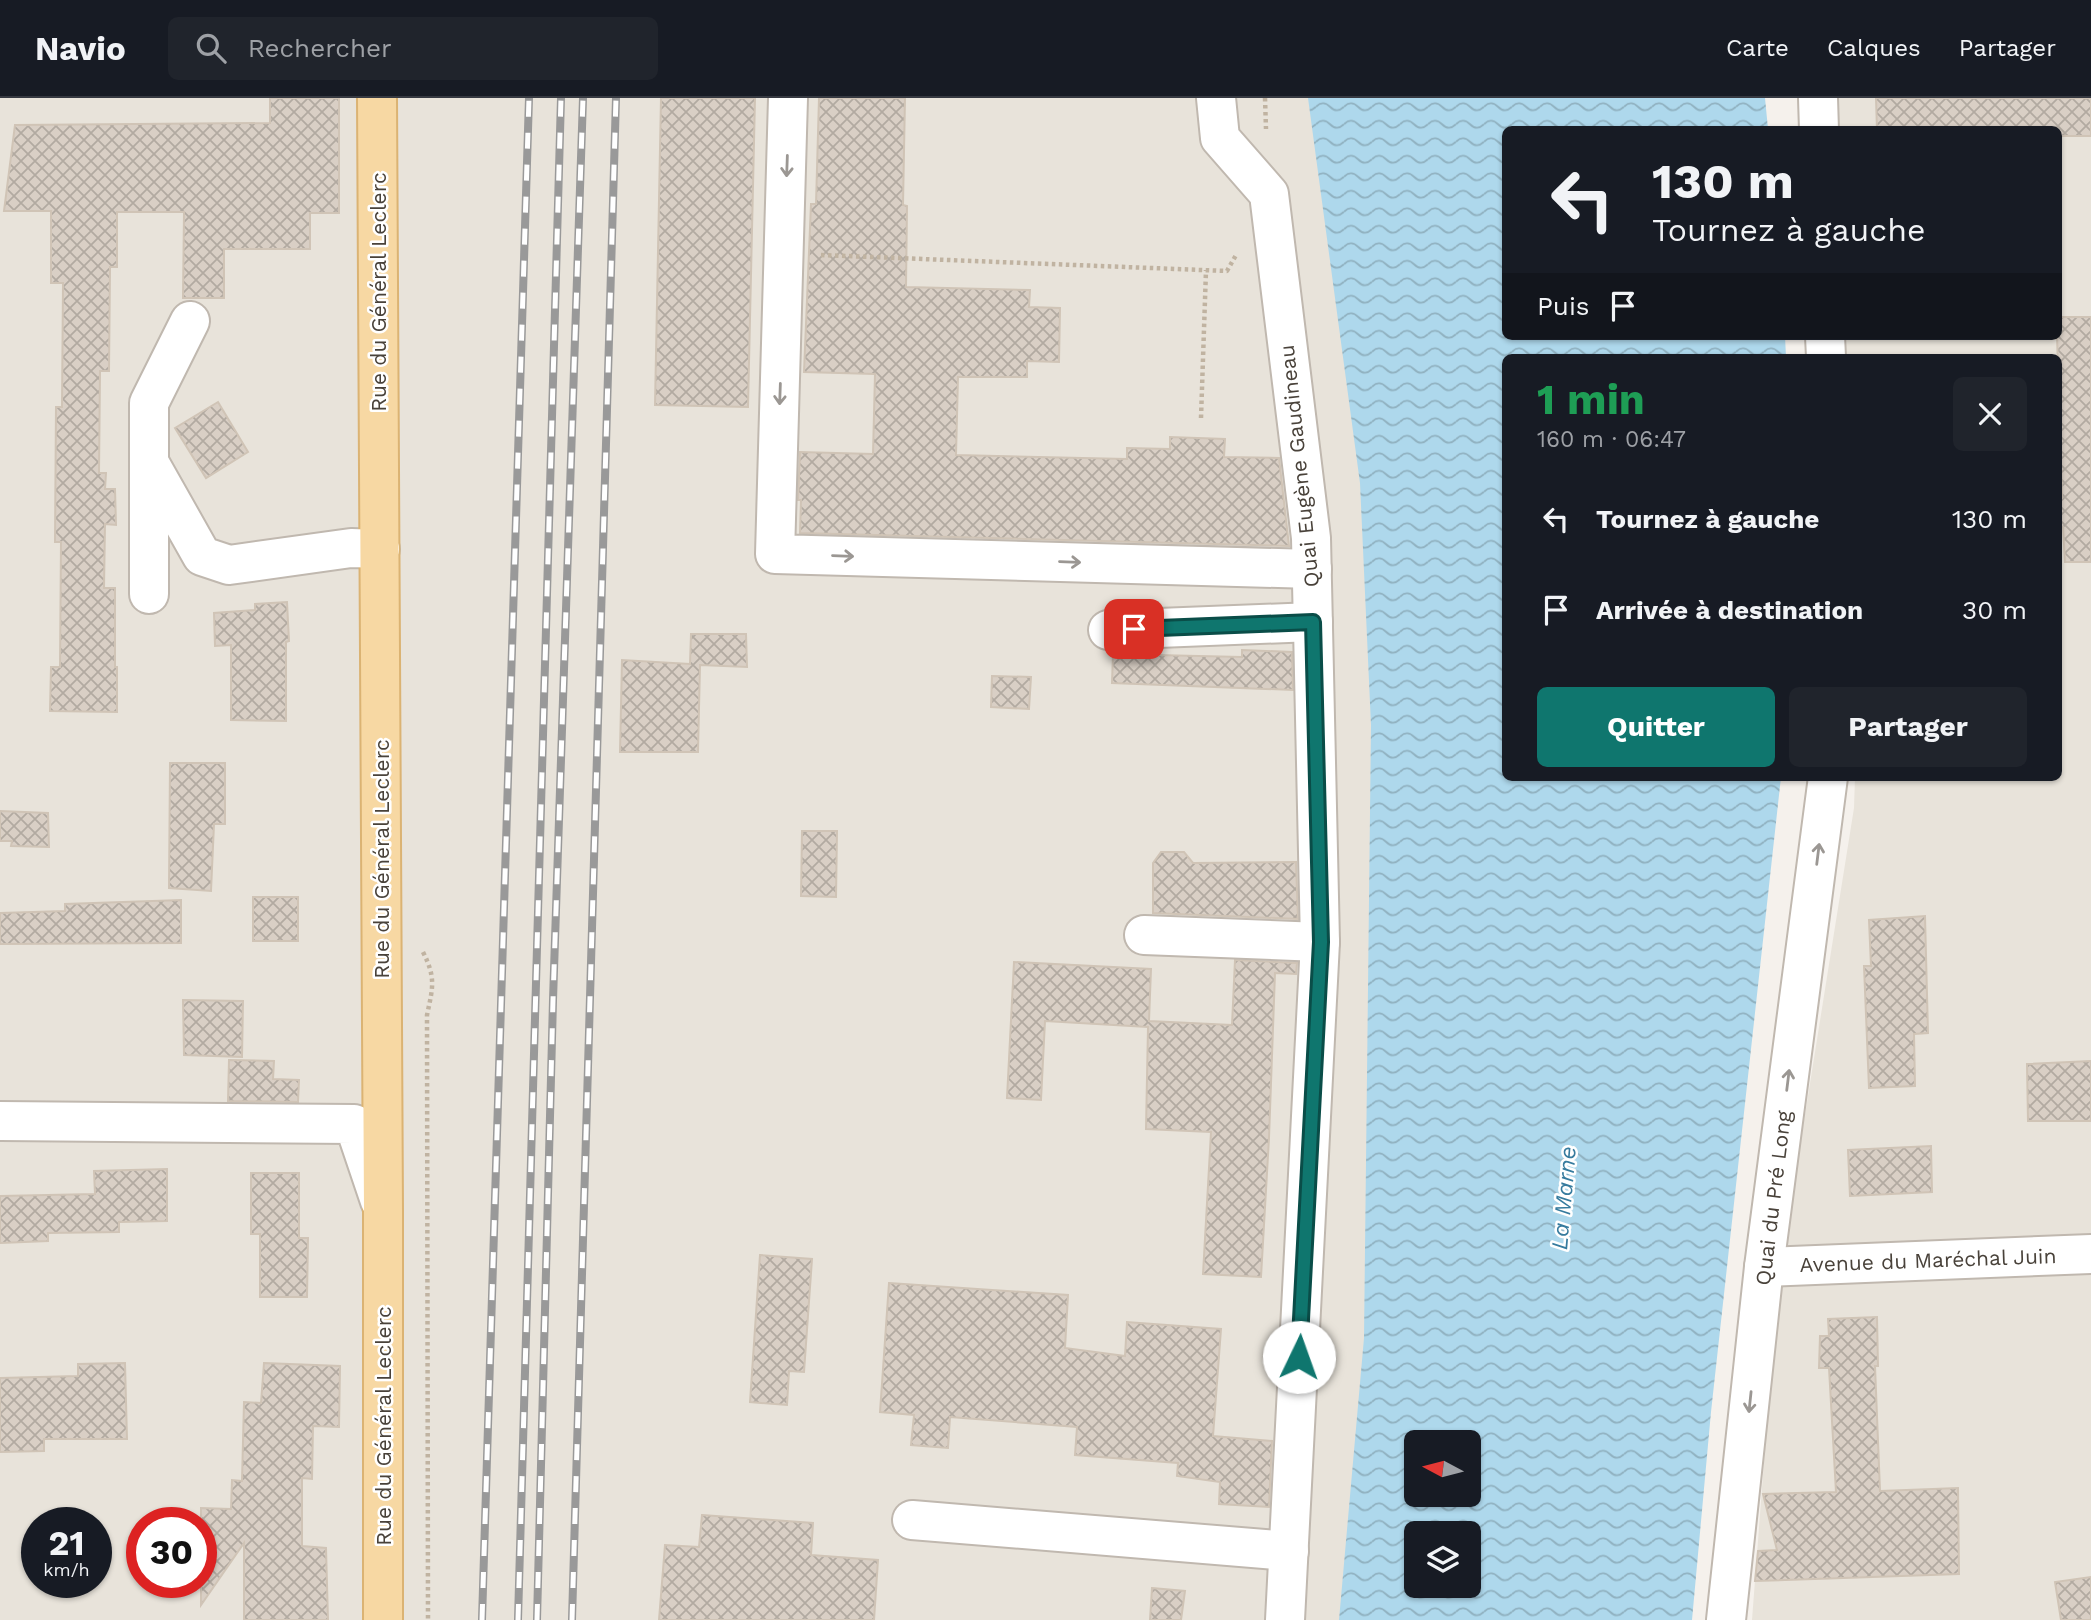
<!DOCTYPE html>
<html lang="fr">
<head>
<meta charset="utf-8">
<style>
	:root { --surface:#171b24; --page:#20242c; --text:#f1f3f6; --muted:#9ea1a6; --line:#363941; --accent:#0f766e }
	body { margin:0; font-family:"Work Sans",sans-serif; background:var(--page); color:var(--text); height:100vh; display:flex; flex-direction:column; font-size:26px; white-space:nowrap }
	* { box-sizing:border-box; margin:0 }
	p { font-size:23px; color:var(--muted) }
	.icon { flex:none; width:38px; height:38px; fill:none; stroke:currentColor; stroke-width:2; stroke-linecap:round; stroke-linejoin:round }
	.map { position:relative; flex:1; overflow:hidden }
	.drawer { position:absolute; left:1502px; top:256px; width:560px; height:427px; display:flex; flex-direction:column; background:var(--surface); border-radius:10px; box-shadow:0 2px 5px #0004 }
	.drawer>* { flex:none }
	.guide { position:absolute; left:1502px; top:28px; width:560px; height:214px; border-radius:10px; box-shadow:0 2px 5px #0004; background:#171b24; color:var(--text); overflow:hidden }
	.needle { width:46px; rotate:277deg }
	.fabs { position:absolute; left:1404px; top:1332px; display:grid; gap:14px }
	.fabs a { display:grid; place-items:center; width:77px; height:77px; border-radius:10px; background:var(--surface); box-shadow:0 2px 5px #0004; font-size:35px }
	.speed { position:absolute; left:21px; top:1409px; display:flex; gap:14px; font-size:35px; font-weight:700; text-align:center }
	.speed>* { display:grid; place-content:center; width:91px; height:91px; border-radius:50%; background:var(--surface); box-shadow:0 2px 5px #0004; line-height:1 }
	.speed small { font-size:18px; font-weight:400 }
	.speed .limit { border:10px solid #d22; background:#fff; color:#111 }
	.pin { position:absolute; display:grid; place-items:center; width:60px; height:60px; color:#fff; margin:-30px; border-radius:14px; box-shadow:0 4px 10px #0006 }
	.me { position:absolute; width:77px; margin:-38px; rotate:3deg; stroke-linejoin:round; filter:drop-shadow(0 0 5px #0008) }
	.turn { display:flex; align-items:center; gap:24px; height:147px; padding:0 35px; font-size:32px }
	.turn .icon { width:91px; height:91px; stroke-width:2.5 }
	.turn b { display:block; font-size:49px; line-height:60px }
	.then { display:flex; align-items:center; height:66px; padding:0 35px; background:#0003; gap:14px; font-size:26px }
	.round { display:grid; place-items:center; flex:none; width:74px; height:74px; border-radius:10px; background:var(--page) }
	.overview { display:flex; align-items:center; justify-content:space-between; height:119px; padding:0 35px }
	h1 { font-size:42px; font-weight:700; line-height:52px; color:#1e9e55 }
	.action { display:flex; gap:14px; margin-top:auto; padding:14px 35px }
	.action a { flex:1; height:80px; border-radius:10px; background:var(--accent); color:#fff; font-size:28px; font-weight:700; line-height:80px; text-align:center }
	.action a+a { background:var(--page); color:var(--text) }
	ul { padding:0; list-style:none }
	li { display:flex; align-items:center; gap:21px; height:91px; padding:0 35px }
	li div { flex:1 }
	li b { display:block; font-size:26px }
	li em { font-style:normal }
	header { display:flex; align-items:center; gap:42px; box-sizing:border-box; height:98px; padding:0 35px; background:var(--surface); border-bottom:2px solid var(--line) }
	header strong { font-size:33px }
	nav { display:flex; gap:38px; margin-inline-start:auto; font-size:24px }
	.search { width:490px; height:63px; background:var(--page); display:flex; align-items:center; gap:18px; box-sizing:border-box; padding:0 24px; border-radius:10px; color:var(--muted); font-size:26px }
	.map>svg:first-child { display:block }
</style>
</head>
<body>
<header>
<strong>Navio</strong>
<div class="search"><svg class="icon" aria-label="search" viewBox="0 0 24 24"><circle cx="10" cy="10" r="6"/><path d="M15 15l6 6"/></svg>Rechercher</div>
<nav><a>Carte</a><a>Calques</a><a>Partager</a></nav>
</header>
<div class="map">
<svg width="2091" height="1522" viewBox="0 0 2091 1522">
	<defs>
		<pattern id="water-waves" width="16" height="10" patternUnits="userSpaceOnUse" patternTransform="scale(1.75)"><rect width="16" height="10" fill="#aed8ec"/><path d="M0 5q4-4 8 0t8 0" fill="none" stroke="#90b1c0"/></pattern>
		<pattern id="building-cross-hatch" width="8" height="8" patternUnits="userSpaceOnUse" patternTransform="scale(1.75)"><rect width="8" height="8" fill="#d9cfc5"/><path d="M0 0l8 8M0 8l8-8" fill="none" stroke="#b2aaa1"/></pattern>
	</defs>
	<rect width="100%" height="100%" fill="#f5f1ec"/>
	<g fill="#e8e3da" fill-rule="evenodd">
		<path d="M0,0H1646L1505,32V679L1530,1522H0ZM1416,1344H1468V1396H1416ZM37,1424H96V1484H37ZM142,1424H201V1484H142ZM1416,1435H1468V1488H1416Z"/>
		<polygon points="1835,0 2091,0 2091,1522 1752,1522 1777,1192 1854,710 1855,679 2058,679 2058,259 1845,259 1844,238 2058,238 2058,32 1836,31"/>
	</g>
	<path fill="url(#water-waves)" fill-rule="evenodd" d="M1308,0H1765L1768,31L1505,32V238H1785L1786,259H1505V679H1781L1711,1314L1692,1522H1339L1364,1240L1371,627L1360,385ZM1416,1344H1468V1396H1416ZM1416,1435H1468V1488H1416Z"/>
	<g fill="url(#building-cross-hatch)" stroke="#d0c4b6" stroke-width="2">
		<polygon points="270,0 339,0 339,115 310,115 310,151 224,151 224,200 183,200 184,114 117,114 117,169 110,169 109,273 100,273 99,375 106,375 105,391 115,391 116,427 105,426 104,490 115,490 115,569 117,569 117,614 50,613 51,569 60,569 61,444 55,444 56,309 62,309 63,185 51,185 51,113 4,113 15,27 270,25"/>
		<polygon points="661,0 755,0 748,309 655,307"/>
		<polygon points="819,0 905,0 903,107 907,108 906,189 1030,192 1029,209 1060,210 1059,264 1027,263 1027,279 958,279 956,357 1127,361 1127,350 1170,351 1170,339 1225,341 1224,359 1279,360 1289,448 800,435 801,402 798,402 800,354 873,356 875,276 804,274 811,106 816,106"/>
		<polygon points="1876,0 2091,0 2091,38 2058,38 2058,32 1877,32"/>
		<polygon points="2058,219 2091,219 2091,464 2065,464 2063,429 2058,429 2058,401 2062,400 2057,238 2058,238"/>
		<polygon points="218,304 248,354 206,380 175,330"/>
		<polygon points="287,504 289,543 286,544 286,623 231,622 231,547 215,548 214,515 255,512 255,506"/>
		<polygon points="691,536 746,536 747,569 700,567 698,654 620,654 622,562 690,566"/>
		<polygon points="1242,552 1292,554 1293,592 1112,585 1113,556 1242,559"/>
		<polygon points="992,578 1031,579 1029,611 991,609"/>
		<polygon points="170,665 225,665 225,726 214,726 211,793 169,790"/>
		<polygon points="0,713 48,715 49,749 11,748 12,743 0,743"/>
		<polygon points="802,733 837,733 836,799 801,798"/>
		<polygon points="1161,754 1184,754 1193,765 1296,764 1298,821 1153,815 1153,765"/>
		<rect x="253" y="799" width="45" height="44"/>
		<polygon points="181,802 181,845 0,846 0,815 65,813 65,806"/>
		<polygon points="1925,818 1928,935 1914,936 1915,988 1869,990 1864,868 1871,868 1869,822"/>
		<polygon points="1235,862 1297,865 1296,876 1275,875 1269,1040 1261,1179 1203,1176 1211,1034 1146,1031 1148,929 1045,923 1041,1002 1007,1000 1014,864 1151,871 1149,923 1232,927"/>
		<polygon points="183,902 243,903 242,959 184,957"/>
		<polygon points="229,962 274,963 273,981 299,982 298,1004 228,1003"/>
		<polygon points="2091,963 2091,1023 2028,1023 2027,966"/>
		<polygon points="1931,1048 1932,1094 1850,1098 1848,1052"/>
		<polygon points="167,1071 167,1123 119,1124 119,1134 48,1135 48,1143 0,1145 0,1098 95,1096 94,1073"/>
		<polygon points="251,1075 299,1075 299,1140 308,1140 307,1199 260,1199 260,1136 251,1136"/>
		<polygon points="760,1157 812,1161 804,1274 789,1273 787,1307 750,1304"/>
		<polygon points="889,1185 1068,1197 1065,1250 1125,1258 1127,1224 1221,1231 1213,1338 1272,1343 1269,1409 1219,1406 1220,1384 1177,1378 1178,1365 1075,1357 1077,1329 950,1319 948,1350 911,1347 914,1317 880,1314"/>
		<polygon points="1877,1219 1878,1268 1875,1268 1880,1393 1958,1390 1959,1476 1755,1483 1758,1453 1777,1452 1763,1396 1836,1394 1829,1270 1819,1270 1820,1238 1829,1238 1828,1221"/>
		<polygon points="125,1265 127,1341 44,1341 44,1353 0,1354 0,1280 78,1278 78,1266"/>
		<polygon points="264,1265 340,1268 339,1329 313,1328 312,1381 302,1380 302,1448 326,1450 328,1522 244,1522 244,1445 201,1507 201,1410 231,1411 232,1382 242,1383 244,1304 261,1305"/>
		<polygon points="702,1417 813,1425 811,1457 878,1462 874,1522 659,1522 665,1447 699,1449"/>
		<polygon points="2091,1479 2091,1522 2061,1522 2055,1484"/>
		<polygon points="1152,1490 1185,1493 1181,1522 1150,1522"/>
	</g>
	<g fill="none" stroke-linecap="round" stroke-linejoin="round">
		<g stroke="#c0b8af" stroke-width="42">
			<g id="minor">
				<polyline points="788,0 775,456 1312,471"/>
				<polyline points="1216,0 1220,40 1269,96 1311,440 1320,844 1285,1522"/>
				<polyline points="1818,0 1819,32"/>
				<polyline points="1825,238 1826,259"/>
				<polyline points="149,364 202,458 229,467 351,450 380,451"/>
				<polyline points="149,496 149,305 190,223"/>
				<polyline points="1108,532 1313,524"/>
				<polyline points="1144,837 1320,844"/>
				<polyline points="0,1023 354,1026 380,1103"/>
				<polyline points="1764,1169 2091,1156"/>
				<polyline points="912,1422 1289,1453"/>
				<polyline points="1726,1522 1764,1169 1828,679"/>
			</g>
		</g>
		<g stroke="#dbb373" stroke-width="42">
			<polyline id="major" points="377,0 383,1112 383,1522"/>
		</g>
		<g stroke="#c0b3a1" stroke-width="4.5" stroke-dasharray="3.5 3.5" stroke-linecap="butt">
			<polyline points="1265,0 1266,31"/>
			<polyline points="821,157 1227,173 1236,157"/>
			<polyline points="1201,320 1206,172"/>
			<path d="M423,854C436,880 433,889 427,917L428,1522"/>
		</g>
		<use href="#minor" stroke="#fff" stroke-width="38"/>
		<use href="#major" stroke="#f7d8a3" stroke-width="38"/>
		<g stroke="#999" stroke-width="8">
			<g id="rail">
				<polyline points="482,1522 529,0"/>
				<polyline points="518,1522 561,0"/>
				<polyline points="537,1522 553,902 583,0"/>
				<polyline points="572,1522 616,0"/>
			</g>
		</g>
		<use href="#rail" stroke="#fff" stroke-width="5" stroke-dasharray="16" stroke-linecap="butt"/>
	</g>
	<defs><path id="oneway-shaft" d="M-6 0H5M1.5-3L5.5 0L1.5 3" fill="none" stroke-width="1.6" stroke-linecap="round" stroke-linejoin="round" transform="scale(1.75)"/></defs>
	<g stroke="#9b9793">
		<use href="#oneway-shaft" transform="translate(787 68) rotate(92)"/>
		<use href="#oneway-shaft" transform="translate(780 296) rotate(92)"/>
		<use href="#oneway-shaft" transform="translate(843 458) rotate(2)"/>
		<use href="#oneway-shaft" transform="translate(1070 464) rotate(2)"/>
		<use href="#oneway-shaft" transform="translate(1818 756) rotate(-83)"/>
		<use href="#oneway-shaft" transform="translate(1788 982) rotate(-83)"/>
		<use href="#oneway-shaft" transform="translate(1750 1304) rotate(96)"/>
	</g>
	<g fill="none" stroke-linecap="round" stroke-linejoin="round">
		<g stroke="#0a4d48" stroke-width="18">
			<polyline id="route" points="1134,531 1313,524 1321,844 1299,1259"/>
		</g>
		<use href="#route" stroke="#0f766e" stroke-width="12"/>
	</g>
	<g text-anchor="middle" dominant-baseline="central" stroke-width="5" stroke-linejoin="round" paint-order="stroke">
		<g font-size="21" fill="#49423a" stroke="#fff">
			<text transform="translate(378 194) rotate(-90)">Rue du Général Leclerc</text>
			<text transform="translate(1299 368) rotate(-96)">Quai Eugène Gaudineau</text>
			<text transform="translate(381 761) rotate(-90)">Rue du Général Leclerc</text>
			<text transform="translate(1773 1100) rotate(-83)">Quai du Pré Long</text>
			<text transform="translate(1928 1162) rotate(-2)">Avenue du Maréchal Juin</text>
			<text transform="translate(383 1328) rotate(-90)">Rue du Général Leclerc</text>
		</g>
		<g font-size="23" font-style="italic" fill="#367b9e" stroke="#fff">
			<text transform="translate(1564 1100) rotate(-85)">La Marne</text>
		</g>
	</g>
</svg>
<div class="fabs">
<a><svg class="needle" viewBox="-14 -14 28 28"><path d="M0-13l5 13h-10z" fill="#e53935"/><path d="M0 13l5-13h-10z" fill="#9ea1a6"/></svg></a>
<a><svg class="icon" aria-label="layers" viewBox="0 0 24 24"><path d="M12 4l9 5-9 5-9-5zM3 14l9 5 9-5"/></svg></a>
</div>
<div class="speed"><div>21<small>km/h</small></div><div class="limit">30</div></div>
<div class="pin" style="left:1134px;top:531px;background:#d93025"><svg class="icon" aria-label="arrive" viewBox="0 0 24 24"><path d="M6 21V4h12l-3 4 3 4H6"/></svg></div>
<svg class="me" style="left:1299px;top:1259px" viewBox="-20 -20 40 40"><circle r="19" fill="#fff"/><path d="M0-13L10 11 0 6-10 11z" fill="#0f766e"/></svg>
<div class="guide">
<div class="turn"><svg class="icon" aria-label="left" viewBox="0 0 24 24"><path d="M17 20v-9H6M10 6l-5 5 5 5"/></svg><div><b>130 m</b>Tournez à gauche</div></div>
<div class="then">Puis<svg class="icon" aria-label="arrive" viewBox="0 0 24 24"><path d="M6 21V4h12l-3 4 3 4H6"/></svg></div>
</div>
<section class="drawer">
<div class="overview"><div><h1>1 min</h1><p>160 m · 06:47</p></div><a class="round"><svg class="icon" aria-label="close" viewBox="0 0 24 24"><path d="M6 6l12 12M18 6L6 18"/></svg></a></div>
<ul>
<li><svg class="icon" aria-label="left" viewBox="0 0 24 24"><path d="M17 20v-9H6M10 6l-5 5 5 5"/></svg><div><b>Tournez à gauche</b></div><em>130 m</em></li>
<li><svg class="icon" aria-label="arrive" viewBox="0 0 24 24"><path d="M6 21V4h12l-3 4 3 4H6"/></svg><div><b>Arrivée à destination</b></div><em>30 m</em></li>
</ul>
<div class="action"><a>Quitter</a><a>Partager</a></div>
</section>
</div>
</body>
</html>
